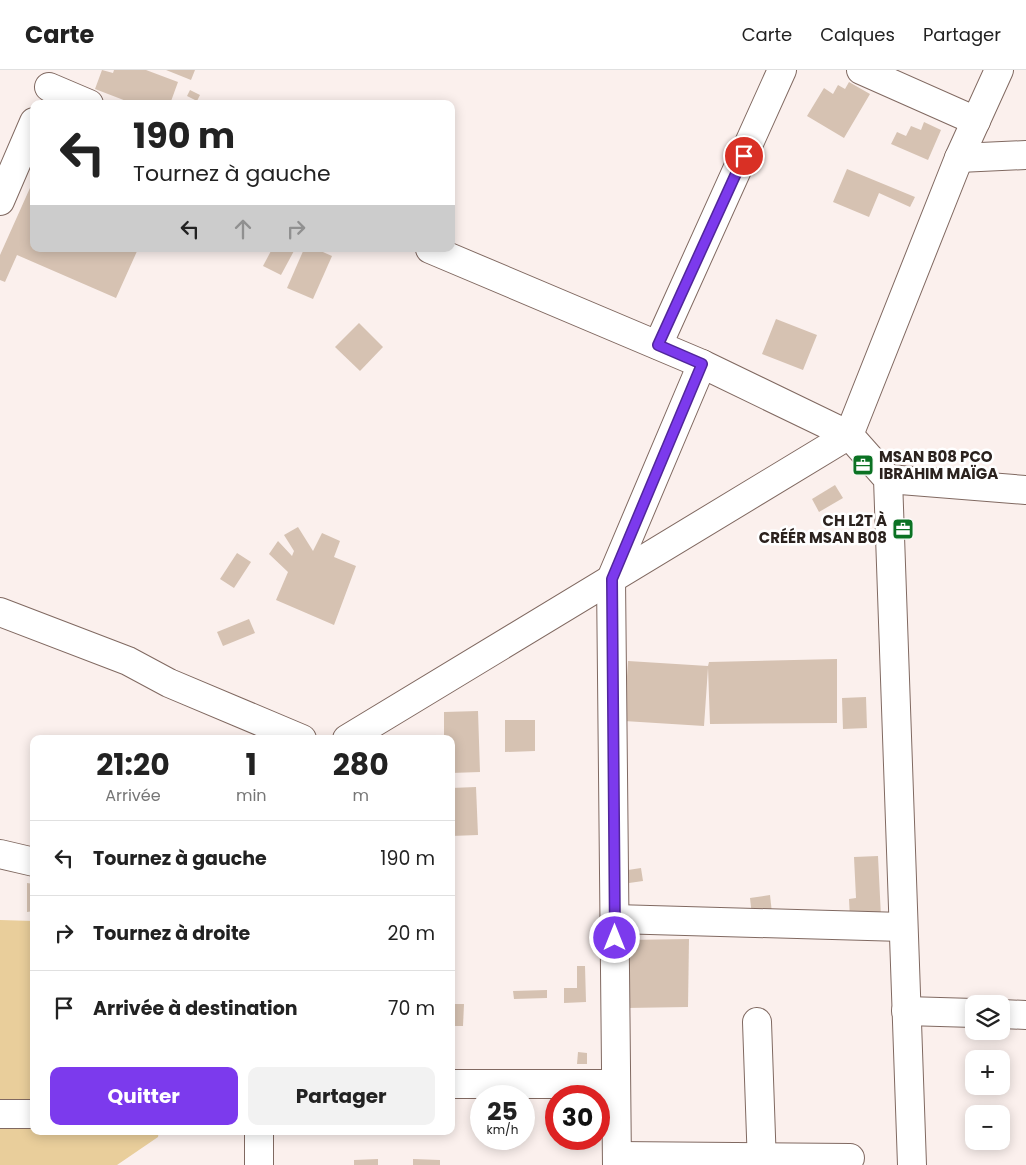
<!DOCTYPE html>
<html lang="fr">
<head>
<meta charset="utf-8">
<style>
	:root { --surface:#fff; --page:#f2f2f2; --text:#222; --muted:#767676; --line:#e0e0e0; --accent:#7c3aed }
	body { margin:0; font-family:Poppins,sans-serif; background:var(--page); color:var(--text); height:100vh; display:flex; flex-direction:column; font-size:19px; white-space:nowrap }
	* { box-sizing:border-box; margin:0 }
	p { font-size:16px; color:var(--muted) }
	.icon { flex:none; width:28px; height:28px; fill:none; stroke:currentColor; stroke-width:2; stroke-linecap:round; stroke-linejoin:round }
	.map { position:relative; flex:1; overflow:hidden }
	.side { position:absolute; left:30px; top:665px; width:425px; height:400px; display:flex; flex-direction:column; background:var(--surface); border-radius:10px; box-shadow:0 2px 12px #0003 }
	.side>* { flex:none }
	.banner { position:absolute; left:30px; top:30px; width:425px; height:152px; border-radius:10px; box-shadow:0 2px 12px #0003; background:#fff; color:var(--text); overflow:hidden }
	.controls { position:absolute; left:965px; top:925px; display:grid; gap:10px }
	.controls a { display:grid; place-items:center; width:45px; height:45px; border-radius:10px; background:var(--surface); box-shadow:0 2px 12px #0003; font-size:25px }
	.speed { position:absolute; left:470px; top:1015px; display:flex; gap:10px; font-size:25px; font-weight:700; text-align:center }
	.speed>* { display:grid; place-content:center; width:65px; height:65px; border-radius:50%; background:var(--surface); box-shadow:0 2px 12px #0003; line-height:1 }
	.speed small { font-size:12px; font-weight:400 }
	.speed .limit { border:8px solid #d22; background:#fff; color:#111 }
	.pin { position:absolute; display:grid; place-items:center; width:42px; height:42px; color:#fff; margin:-21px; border:2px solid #fff; border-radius:50%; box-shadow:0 1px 5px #0007 }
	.me { position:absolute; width:55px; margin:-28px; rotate:0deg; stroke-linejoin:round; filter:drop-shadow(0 0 4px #0008) }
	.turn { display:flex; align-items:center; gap:18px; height:105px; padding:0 20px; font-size:22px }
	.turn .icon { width:65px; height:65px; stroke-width:2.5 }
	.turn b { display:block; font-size:35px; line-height:42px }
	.lanes { display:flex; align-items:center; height:48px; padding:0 20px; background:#0003; justify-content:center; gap:25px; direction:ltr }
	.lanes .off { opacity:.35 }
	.eta { display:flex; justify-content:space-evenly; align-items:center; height:85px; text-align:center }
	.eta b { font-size:30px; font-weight:700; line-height:35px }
	.primary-button { display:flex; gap:10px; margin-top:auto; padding:10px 20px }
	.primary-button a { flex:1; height:58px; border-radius:10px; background:var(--accent); color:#fff; font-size:20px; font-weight:700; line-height:58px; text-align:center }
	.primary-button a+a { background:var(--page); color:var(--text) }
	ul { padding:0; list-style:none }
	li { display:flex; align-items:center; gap:15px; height:75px; padding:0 20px; border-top:1px solid var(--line) }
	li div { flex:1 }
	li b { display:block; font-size:19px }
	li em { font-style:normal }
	header { display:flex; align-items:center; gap:30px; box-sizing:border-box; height:70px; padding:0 25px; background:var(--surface); border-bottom:1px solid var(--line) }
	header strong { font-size:24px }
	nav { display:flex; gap:28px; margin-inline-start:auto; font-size:18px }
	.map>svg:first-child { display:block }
</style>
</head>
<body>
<header>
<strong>Carte</strong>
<nav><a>Carte</a><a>Calques</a><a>Partager</a></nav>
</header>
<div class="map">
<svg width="1026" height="1095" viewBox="0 0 1026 1095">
	<rect width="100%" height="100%" fill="#fbf0ed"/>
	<polygon fill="#e9ce9b" points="0,850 34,851 34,1061 159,1061 158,1067 117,1095 0,1095"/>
	<g fill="#d6c2b2">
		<polygon points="102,0 113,3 114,0 146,0 178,12 170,34 134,34 95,19"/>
		<polygon points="166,0 195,0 191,10"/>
		<polygon points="849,12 870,24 844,68 807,46 824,18 833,24 838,15 845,19"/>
		<polygon points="190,20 200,25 197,31 187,26"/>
		<polygon points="924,52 941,60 928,90 891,74 897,62 906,66 911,56 921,60"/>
		<polygon points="847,99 915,127 910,137 879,123 869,147 833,132"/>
		<polygon points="34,109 34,179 138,179 116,228 17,185 5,212 0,210 0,185"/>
		<polygon points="272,179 295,179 281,205 263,196"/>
		<polygon points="304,179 316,179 332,186 313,229 287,218"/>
		<polygon points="776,249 817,265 803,300 762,284"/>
		<polygon points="359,253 383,277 360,301 335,277"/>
		<polygon points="835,415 843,428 819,442 812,429"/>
		<polygon points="298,457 313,481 322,463 340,471 334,487 356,496 334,555 276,530 288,502 269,484 278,471 292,486 294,481 284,465"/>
		<polygon points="237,483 251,492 234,518 220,509"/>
		<polygon points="249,549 255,563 223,576 217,562"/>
		<polygon points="837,589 837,653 710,654 708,598 704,656 624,651 628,591 708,596 709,592"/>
		<polygon points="866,627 867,658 843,659 842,628"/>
		<polygon points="478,641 480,702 451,703 451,669 444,669 444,642"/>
		<polygon points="505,650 535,650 535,681 505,682"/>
		<polygon points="476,717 478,765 451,766 451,718"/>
		<polygon points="878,786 881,847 850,849 849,829 856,828 854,787"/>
		<polygon points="641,798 643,811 629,813 628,800"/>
		<polygon points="27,813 34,814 34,841 27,842"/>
		<polygon points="770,825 772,843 752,846 750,828"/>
		<polygon points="689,869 688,937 626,938 626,870"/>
		<polygon points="577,896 585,896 586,932 564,933 564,918 577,918"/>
		<polygon points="547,920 547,928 514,929 513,921"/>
		<polygon points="451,934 464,934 463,956 451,956"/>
		<polygon points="578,982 587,983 587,994 577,994"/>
		<polygon points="378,1089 378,1095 354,1095 354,1090"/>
		<polygon points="413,1089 440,1090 440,1095 413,1095"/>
	</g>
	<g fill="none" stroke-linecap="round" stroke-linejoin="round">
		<g stroke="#806961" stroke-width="30">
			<g id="minor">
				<polyline points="861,0 976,51"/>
				<polyline points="49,17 89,34"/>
				<polyline points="959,88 1026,85"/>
				<polyline points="0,131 34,52"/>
				<polyline points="430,179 702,294 849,365 888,409 912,1095"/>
				<polyline points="658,275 782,0"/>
				<polyline points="888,409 1026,420"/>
				<polyline points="0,542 128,591 169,613 302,669"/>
				<polyline points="347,669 849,365 959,88 999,0"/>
				<polyline points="0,784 34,792"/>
				<polyline points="615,849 903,857"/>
				<polyline points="906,941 974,943"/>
				<polyline points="1001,944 1026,945"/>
				<polyline points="757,952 762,1095"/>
				<polyline points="451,1014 616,1014"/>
				<polyline points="0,1044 34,1044"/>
				<polyline points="259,1061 259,1095"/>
				<polyline points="617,1086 850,1088"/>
				<polyline points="617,1095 611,509 702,294"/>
			</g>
		</g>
		<use href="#minor" stroke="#fff" stroke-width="28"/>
	</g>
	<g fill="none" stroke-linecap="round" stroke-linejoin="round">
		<g stroke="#51269a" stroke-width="12">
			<polyline id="route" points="615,868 612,509 702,294 658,275 744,86"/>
		</g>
		<use href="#route" stroke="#7c3aed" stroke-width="9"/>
	</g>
	<defs>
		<g id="office-square" transform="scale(1.125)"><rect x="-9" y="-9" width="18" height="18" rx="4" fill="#0b7223" stroke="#fff"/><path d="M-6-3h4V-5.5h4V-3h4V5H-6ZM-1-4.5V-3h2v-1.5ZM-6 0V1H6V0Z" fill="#fff"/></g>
	</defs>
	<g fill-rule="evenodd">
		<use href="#office-square" x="863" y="395"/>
		<use href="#office-square" x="903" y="459"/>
	</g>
	<g text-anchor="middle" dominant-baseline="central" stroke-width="5" stroke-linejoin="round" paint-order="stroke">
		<g font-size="15" font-weight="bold" fill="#2b221e" stroke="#fff" text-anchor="start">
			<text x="879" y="386">MSAN B08 PCO<tspan x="879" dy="17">IBRAHIM MAÏGA</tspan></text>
			<text x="887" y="450" text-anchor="end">CH L2T À<tspan x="887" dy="17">CRÉÉR MSAN B08</tspan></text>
		</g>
	</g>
</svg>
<div class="controls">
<a><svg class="icon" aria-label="layers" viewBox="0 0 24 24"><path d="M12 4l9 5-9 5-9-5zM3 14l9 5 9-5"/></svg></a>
<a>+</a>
<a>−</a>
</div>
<div class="speed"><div>25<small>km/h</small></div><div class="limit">30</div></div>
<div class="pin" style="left:744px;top:86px;background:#d93025"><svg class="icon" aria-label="arrive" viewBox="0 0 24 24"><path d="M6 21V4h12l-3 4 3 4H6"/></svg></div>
<svg class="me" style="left:615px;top:868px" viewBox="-20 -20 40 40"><circle r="17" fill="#7c3aed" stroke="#fff" stroke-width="3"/><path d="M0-11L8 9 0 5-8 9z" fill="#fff"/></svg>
<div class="banner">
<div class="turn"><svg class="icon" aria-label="left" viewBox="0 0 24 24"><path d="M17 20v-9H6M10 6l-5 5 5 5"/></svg><div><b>190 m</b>Tournez à gauche</div></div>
<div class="lanes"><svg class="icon" aria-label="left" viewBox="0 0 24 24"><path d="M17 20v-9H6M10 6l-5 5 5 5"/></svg><svg class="icon off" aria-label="ahead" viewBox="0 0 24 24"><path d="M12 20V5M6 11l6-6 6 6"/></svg><svg class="icon off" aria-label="right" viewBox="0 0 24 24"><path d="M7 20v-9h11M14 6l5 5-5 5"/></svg></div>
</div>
<section class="side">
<div class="eta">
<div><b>21:20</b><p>Arrivée</p></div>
<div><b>1</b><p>min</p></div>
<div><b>280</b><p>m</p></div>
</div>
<ul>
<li><svg class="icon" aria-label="left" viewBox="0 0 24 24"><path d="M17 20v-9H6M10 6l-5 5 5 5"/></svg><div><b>Tournez à gauche</b></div><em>190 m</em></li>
<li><svg class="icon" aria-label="right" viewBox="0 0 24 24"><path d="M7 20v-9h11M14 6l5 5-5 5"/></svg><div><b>Tournez à droite</b></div><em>20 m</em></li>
<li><svg class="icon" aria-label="arrive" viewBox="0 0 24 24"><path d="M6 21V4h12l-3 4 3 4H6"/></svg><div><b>Arrivée à destination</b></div><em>70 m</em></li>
</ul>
<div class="primary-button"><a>Quitter</a><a>Partager</a></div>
</section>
</div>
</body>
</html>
